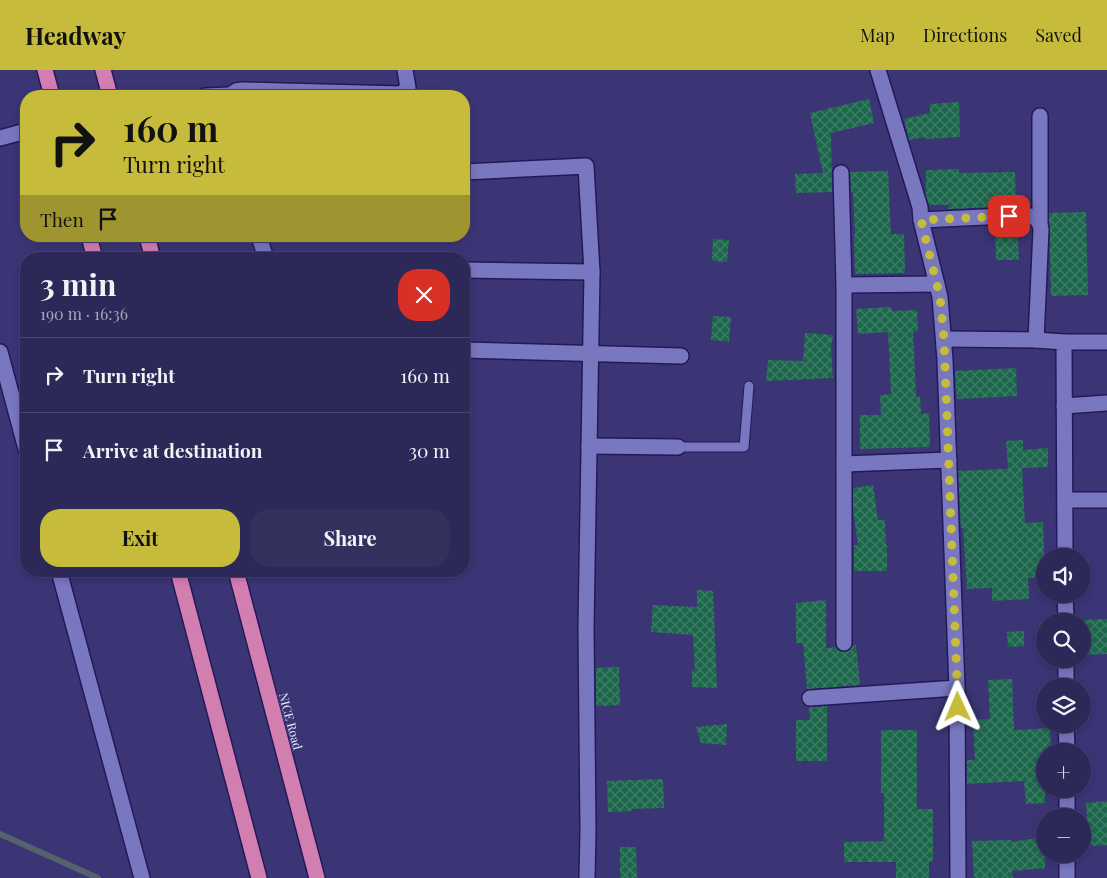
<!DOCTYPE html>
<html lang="en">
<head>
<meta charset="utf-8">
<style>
	:root { --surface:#2c2858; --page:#34305e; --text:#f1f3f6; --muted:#a6a6ba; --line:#48446e; --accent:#c7bb3c }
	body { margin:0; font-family:"Playfair Display",serif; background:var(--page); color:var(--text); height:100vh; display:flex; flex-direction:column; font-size:19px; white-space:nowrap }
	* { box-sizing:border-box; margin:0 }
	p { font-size:16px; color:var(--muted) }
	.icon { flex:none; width:28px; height:28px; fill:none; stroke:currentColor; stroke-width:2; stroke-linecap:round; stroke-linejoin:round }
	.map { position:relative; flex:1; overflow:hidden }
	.panel { position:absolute; left:20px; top:182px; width:450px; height:325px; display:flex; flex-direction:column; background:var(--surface); border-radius:20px; box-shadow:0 2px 8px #0003,0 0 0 1px var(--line) }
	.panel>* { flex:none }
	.hud { position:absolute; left:20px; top:20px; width:450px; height:152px; border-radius:20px; box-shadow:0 2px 8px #0003,0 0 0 1px var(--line); background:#c7bb3c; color:#111; overflow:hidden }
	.buttons { position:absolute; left:1036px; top:478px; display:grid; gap:10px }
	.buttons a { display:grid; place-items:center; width:55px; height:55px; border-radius:50%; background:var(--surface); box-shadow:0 2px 8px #0003,0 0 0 1px var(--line); font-size:25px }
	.pin { position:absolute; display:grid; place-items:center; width:42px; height:42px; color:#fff; margin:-21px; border-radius:10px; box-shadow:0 2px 8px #0006 }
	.me { position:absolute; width:55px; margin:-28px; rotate:359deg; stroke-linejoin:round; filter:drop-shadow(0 0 4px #0008) }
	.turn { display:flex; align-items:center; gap:18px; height:105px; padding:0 20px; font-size:22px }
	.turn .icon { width:65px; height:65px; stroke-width:2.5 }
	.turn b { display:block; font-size:35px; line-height:42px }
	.then { display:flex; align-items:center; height:48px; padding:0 20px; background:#0003; gap:10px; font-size:19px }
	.round { display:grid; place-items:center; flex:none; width:52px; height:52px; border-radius:20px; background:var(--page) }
	.head { display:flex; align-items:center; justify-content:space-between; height:85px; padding:0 20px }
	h1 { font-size:30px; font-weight:700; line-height:38px }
	.action { display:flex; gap:10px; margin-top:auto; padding:10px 20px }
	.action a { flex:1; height:58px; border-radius:20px; background:var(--accent); color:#111; font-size:20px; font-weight:700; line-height:58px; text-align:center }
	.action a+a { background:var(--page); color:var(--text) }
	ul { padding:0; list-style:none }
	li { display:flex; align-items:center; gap:15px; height:75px; padding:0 20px; border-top:1px solid var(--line) }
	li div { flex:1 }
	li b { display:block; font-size:19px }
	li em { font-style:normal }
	header { display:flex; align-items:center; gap:30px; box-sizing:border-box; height:70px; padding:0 25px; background:var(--accent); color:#111 }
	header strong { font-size:24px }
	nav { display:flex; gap:28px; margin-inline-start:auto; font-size:18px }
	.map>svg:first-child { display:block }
</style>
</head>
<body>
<header>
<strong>Headway</strong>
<nav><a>Map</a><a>Directions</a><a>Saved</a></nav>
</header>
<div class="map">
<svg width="1107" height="808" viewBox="0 0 1107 808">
	<defs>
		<pattern id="building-cross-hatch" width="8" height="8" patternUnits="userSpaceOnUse" patternTransform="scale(1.25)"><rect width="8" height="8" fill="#1d684c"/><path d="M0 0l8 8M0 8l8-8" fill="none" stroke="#3e7e67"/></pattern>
	</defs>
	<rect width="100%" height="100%" fill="#3b3576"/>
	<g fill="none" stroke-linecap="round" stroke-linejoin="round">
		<polyline stroke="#54626c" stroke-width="6" points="0,764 98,808"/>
	</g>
	<g fill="url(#building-cross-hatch)">
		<polygon points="869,29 874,53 831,63 832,122 796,123 795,104 823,103 810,43"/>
		<polygon points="959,32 960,67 925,69 925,67 909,70 904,49 930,43 930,34"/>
		<polygon points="959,99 959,103 1015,102 1016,136 948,139 948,135 929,135 926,126 926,100"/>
		<polygon points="888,101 891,164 904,164 905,203 855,204 854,165 855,165 853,122 851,122 850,102"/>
		<polygon points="1086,142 1088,225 1051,226 1049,143"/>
		<polygon points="1017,155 1019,190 996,190 995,156"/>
		<polygon points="713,169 729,170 727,192 712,191"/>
		<polygon points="891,237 892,241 917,240 918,261 913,262 916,327 920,326 921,344 929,343 930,377 860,379 860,345 881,345 880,325 891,324 888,262 858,264 856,239"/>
		<polygon points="713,246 731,247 729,272 711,270"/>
		<polygon points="805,263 833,265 831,279 833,308 766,311 768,290 803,291"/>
		<polygon points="1016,298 1017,326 957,329 955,301"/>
		<polygon points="1023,370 1023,380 1048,378 1048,397 1022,398 1025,453 1043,452 1045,507 1028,508 1029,529 992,531 992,518 967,519 963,458 961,458 958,401 1022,398 1008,399 1006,371"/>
		<polygon points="873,415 878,450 885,450 886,475 887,475 887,501 854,501 854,475 858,475 853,439 853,418"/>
		<polygon points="697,520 713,521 717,618 692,617 692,600 695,600 693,565 651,562 653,535 697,537"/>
		<polygon points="826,530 826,578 836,577 839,581 844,582 849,581 853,576 856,575 860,615 807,619 803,573 796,573 796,533"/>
		<polygon points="1107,549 1107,584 1082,585 1082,550"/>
		<polygon points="1024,561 1024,576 1008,577 1007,562"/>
		<polygon points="619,597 620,635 596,636 596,598"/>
		<polygon points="1012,609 1014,660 1050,658 1051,681 1045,681 1045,733 1026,734 1024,711 967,714 967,690 975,690 973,650 990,649 988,610"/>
		<polygon points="827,636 827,691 796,691 796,650 810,650 809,637"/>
		<polygon points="727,654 726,675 701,673 696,657"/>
		<polygon points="881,660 917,660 917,739 933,739 933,791 929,791 929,808 896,808 896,792 844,792 844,772 884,771 884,723 881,723"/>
		<polygon points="663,709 664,738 631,739 631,741 608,742 607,711"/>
		<polygon points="1107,731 1107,775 1089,776 1086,733"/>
		<polygon points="1045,767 1045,798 1012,801 1013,808 974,808 972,771 1011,770 1011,772"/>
		<polygon points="620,777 636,777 637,808 620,808"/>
	</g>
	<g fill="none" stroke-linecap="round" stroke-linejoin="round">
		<g stroke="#231958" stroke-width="11">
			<polyline id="service" points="678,377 744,377 749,316"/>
		</g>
		<g stroke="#231958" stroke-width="18">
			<g id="minor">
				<polyline points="205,26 230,25"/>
				<polyline points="229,26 236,21 242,20 401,24 408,18 405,0"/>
				<polyline points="1040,46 1040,155"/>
				<polyline points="0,68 26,61"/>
				<polyline points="464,102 586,96 592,202 586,557 588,760 587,808"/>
				<polyline points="841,103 844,215 844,573"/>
				<path d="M921,150L1026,145C1035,147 1039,149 1041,159L1036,270"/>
				<polyline points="259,166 266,189"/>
				<polyline points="464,200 592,202"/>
				<polyline points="844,215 937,214"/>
				<polyline points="944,269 1036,270 1064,272 1065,486"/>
				<polyline points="1064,272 1107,272"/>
				<polyline points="464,280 681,286"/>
				<polyline points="0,282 26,379"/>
				<polyline points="1064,336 1107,333"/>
				<polyline points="589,376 678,377"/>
				<polyline points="844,394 949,390"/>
				<polyline points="1065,430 1107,430"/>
				<polyline points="59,501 142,808"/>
				<polyline points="1065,524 1066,551"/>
				<polyline points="1066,589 1066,616"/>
				<polyline points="810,628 957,618"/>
				<polyline points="1066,654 1067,681"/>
				<polyline points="1067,719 1067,746"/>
				<polyline points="1067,784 1067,808"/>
			</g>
		</g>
		<g stroke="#231958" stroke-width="18">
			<polyline id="tertiary" points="878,0 920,137 921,150 940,227 945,290 957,618 958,808"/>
		</g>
		<g stroke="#231958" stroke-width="18">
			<g id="motorway">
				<polyline points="45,0 52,26"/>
				<polyline points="103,0 110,26"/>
				<polyline points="89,166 95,189"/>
				<polyline points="147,166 153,189"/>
				<polyline points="178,501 259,808"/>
				<polyline points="236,501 317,808"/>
			</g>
		</g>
		<use href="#service" stroke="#7977bf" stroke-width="9"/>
		<use href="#minor" stroke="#7977bf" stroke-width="15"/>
		<use href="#tertiary" stroke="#7977bf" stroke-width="15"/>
		<use href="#motorway" stroke="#d37eb1" stroke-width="15"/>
	</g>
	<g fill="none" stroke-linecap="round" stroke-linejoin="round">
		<polyline stroke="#c7bb3c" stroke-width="9" stroke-dasharray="0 16.2" points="958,637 944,269 940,227 921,150 1009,146"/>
	</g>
	<g text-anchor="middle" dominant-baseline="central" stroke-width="4" stroke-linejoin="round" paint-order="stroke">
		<g font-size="12" fill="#e8e9f9" stroke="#3b3576">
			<text transform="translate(291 651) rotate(75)">NICE Road</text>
		</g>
	</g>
</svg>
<div class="buttons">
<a><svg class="icon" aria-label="sound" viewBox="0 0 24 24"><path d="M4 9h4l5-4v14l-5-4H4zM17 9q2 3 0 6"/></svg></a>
<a><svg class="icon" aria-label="search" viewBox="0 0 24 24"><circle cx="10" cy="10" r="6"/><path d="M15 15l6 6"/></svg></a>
<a><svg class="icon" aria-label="layers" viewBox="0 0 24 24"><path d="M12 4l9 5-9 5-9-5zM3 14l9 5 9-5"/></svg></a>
<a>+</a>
<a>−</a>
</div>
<div class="pin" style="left:1009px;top:146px;background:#d93025"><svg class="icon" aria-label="arrive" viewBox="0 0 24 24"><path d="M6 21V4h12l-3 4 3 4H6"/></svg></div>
<svg class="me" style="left:958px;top:637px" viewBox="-20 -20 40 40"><path d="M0-17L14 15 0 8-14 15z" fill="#c7bb3c" stroke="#fff" stroke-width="4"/></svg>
<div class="hud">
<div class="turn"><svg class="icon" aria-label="right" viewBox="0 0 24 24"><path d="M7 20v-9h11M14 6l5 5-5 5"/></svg><div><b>160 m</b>Turn right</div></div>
<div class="then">Then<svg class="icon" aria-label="arrive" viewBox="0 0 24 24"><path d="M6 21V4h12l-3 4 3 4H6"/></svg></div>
</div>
<section class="panel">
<div class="head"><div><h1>3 min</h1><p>190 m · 16:36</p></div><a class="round" style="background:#d93025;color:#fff"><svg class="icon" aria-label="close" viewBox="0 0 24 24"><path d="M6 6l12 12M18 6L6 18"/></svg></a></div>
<ul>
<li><svg class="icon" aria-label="right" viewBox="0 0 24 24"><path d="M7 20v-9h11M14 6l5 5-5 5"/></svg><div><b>Turn right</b></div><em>160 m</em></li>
<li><svg class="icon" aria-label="arrive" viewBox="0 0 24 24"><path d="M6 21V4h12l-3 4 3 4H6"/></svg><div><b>Arrive at destination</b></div><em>30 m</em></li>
</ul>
<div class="action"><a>Exit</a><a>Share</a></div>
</section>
</div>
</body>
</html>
